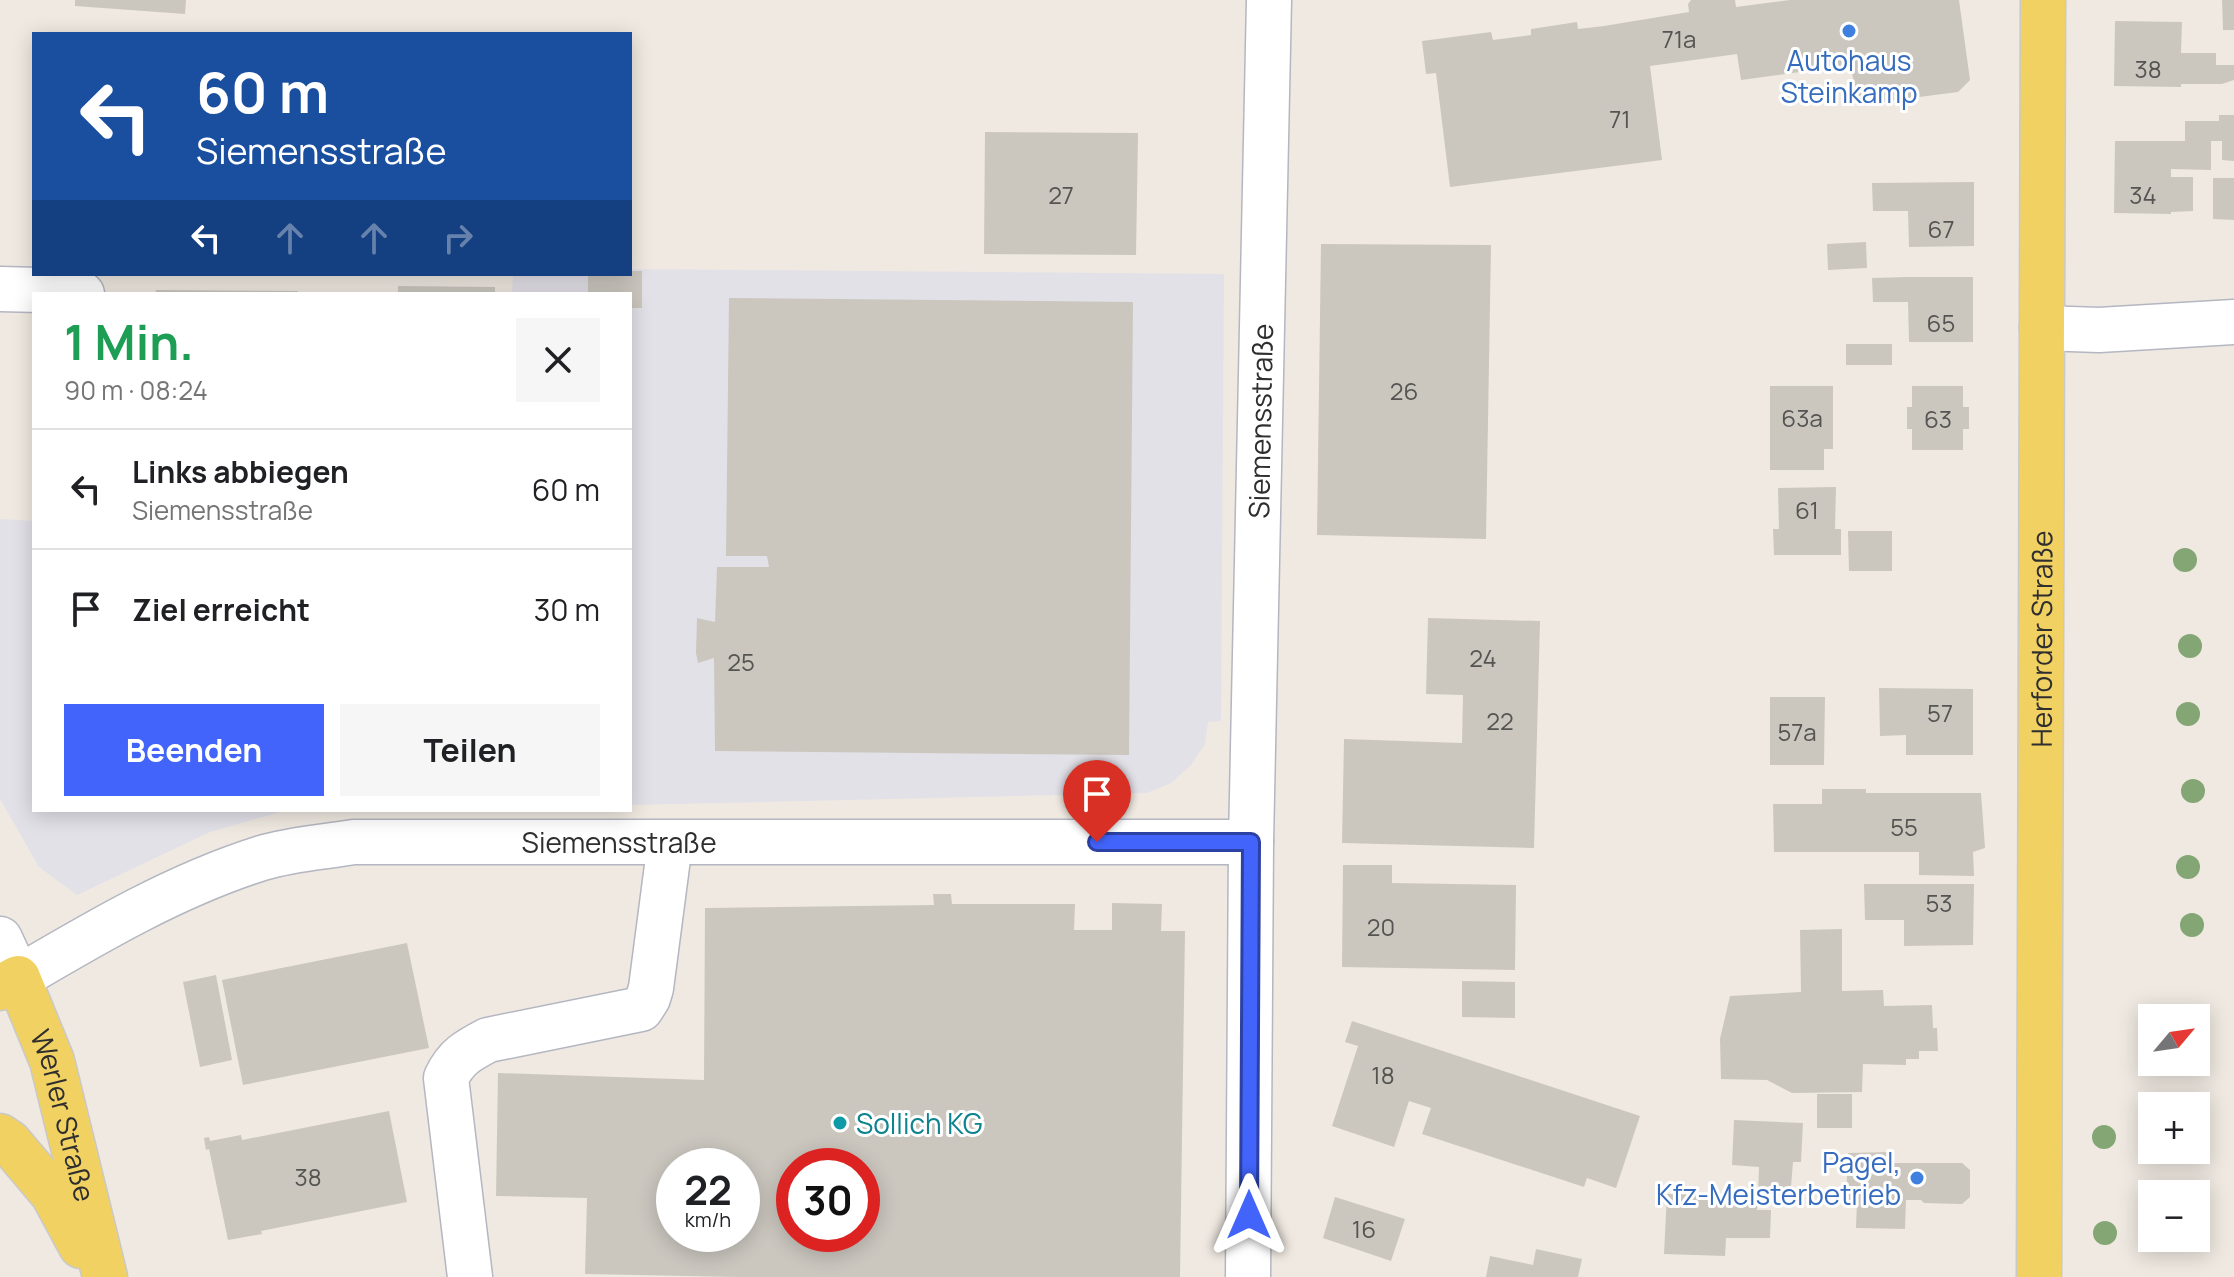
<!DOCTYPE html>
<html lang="de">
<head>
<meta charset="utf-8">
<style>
	:root { --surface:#fff; --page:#f6f6f6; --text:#202124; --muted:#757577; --line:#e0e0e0; --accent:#4264fb }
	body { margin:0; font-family:Manrope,sans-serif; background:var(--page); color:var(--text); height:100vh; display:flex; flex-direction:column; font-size:30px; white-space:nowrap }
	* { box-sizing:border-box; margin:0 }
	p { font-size:26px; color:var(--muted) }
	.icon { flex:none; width:44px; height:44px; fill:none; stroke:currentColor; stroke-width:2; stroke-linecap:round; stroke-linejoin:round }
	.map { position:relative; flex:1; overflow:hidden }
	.details { position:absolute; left:32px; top:292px; width:600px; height:520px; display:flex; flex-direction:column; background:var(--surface); border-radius:0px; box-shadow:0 4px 20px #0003 }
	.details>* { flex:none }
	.top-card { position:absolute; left:32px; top:32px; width:600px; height:244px; border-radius:0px; box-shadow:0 4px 20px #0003; background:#1a4fa0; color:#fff; overflow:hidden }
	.needle { width:52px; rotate:61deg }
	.tools { position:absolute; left:2138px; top:1004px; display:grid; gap:16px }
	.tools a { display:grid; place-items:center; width:72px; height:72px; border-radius:0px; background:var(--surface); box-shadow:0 4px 20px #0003; font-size:40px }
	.speed { position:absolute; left:656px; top:1148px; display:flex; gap:16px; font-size:40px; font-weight:700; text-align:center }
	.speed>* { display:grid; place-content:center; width:104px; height:104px; border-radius:50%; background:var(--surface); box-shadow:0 4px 20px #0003; line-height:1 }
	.speed small { font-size:20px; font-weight:400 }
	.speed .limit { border:12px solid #d22; background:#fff; color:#111 }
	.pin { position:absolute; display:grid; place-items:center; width:68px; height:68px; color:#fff; margin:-82px -34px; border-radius:50% 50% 50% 0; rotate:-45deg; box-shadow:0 0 8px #0007 }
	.pin .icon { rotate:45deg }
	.me { position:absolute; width:88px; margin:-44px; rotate:0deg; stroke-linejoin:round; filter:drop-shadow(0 0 6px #0008) }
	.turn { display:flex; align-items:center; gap:28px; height:168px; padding:0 32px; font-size:36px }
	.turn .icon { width:104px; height:104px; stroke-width:2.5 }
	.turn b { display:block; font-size:56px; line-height:68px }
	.lanes { display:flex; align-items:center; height:76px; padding:0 32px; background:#0003; justify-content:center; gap:40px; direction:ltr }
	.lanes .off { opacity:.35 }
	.round { display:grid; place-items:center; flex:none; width:84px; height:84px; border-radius:0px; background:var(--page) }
	.overview { display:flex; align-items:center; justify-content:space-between; height:136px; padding:0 32px }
	h1 { font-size:48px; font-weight:700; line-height:60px; color:#1e9e55 }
	.cta { display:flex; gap:16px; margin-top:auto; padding:16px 32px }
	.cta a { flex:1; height:92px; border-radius:0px; background:var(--accent); color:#fff; font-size:32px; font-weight:700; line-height:92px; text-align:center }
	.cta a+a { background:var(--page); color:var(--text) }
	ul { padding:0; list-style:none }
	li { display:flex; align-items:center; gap:24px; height:120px; padding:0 32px; border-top:2px solid var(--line) }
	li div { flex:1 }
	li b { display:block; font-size:30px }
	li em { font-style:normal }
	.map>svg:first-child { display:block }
</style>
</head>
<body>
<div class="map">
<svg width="2234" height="1277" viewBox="0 0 2234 1277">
	<rect width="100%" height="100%" fill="#efe9e1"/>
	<g fill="#e3e1e8">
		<polygon points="630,269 1224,274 1221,721 1208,722 1205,744 1191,765 1171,783 1147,793 630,805 630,294 512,294 513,274 630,274"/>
		<polygon points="0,519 34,521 34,810 288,810 210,832 77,895 39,867 0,799"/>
	</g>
	<g fill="#cbc7bf" fill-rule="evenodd">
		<polygon points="75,0 186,0 185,14 75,6"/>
		<polygon points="1691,0 1735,0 1736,7 1790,0 1959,0 1970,80 1958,92 1857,105 1851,65 1741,80 1737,54 1650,66 1662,160 1450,187 1436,73 1426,74 1422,41 1491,32 1493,40 1531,35 1531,29 1577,22 1578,29 1604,26 1689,12 1688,4"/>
		<polygon points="2222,0 2234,0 2234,30 2223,30"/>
		<polygon points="2115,21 2182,22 2181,53 2216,53 2216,65 2234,65 2234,80 2222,84 2181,84 2181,87 2114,86"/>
		<polygon points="2219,115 2234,115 2234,161 2222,160 2222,141 2211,141 2211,170 2171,169 2171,177 2193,177 2193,211 2171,212 2171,214 2114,213 2115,141 2185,141 2185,121 2219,121"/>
		<polygon points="985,132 1138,133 1136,255 984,254"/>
		<polygon points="2213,178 2234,178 2234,220 2213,219"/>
		<polygon points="1974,182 1974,246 1909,247 1908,211 1873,211 1872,183"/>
		<polygon points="1866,242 1867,268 1828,270 1827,244"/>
		<polygon points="1321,244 1491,245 1486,539 1317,535"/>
		<polygon points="630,271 642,271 642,308 630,308 630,294 588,294 588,274 630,274"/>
		<polygon points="1908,277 1973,277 1973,342 1909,342 1908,302 1873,302 1872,278"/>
		<polygon points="398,286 495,287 495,294 398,294"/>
		<polygon points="156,290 298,291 298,294 155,294"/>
		<polygon points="729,298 1133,302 1129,755 715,751 714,658 698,663 696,653 697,618 715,622 717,567 769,567 767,556 726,556"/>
		<rect x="1846" y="344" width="46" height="21"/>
		<polygon points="1770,386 1833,386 1833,449 1824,449 1824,470 1770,470"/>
		<polygon points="1912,386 1963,386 1963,407 1969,407 1969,429 1963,429 1963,450 1912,450 1912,429 1907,429 1907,407 1912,407"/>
		<polygon points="1836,487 1835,529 1841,529 1841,555 1774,555 1773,529 1779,529 1778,488"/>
		<polygon points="1848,531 1892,531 1892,571 1849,571"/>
		<polygon points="1428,618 1540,621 1534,848 1342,843 1344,739 1462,743 1463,695 1426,694"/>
		<polygon points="1879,688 1973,689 1973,755 1906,755 1906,735 1880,736"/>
		<polygon points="1770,697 1825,697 1824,765 1770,765"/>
		<polygon points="1822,789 1866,789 1866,793 1981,793 1985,848 1973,852 1974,876 1919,875 1919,852 1774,852 1773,804 1822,804"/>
		<polygon points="1343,865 1392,865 1392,883 1516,885 1515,970 1342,967"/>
		<polygon points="1864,884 1974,884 1973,945 1904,946 1904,920 1865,920"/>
		<path d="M933,894H951L952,904H1075L1074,930H1112V903L1162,904L1161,931H1185L1180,1277H738L585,1274L587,1198L496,1196L498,1073L704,1080L705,908L934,905ZM674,1166H742V1234H674ZM794,1166H862V1234H794Z"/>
		<polygon points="1842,929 1842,991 1883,990 1884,1006 1932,1005 1933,1028 1937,1028 1938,1051 1919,1051 1919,1059 1906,1059 1906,1065 1863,1064 1862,1092 1792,1093 1767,1080 1721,1079 1720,1039 1730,996 1801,992 1800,930"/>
		<polygon points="407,943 429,1048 243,1085 222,980"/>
		<polygon points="216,975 232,1060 200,1067 183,982"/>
		<polygon points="1462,981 1515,982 1515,1018 1462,1017"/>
		<polygon points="1352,1021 1640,1116 1616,1188 1587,1178 1584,1187 1422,1134 1431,1108 1409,1101 1394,1147 1332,1126 1358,1046 1345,1042"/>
		<rect x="1817" y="1094" width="35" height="34"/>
		<polygon points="389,1111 407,1202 261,1231 262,1234 228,1240 209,1149 206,1150 204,1138 209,1137 210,1141 241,1135 242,1140"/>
		<polygon points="1734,1120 1803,1123 1801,1162 1793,1162 1790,1199 1758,1198 1759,1167 1732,1165"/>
		<polygon points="1892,1152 1892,1163 1962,1163 1970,1170 1970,1197 1962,1204 1924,1203 1921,1200 1906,1200 1905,1229 1856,1228 1857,1200 1846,1201 1848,1153"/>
		<polygon points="1667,1194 1758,1196 1757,1210 1771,1210 1770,1238 1726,1238 1725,1256 1664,1254"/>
		<polygon points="1335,1197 1405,1219 1391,1261 1323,1238"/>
		<polygon points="1536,1249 1582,1259 1578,1277 1486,1277 1490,1256 1533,1265"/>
	</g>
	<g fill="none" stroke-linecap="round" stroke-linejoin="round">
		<g stroke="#b4b7c1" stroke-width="47">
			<g id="minor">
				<polyline points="0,289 78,291 82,294"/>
				<polyline points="2042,328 2099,330 2234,322"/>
				<path id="s1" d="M0,939L18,978C96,932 176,885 262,858C291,849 324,847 354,842H1251"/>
				<path d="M470,1277L446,1078C456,1057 467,1051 488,1040L641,1009L648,998L651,988L670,843"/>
				<path id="s2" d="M1248,1277L1251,842L1269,0"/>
			</g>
		</g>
		<g stroke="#c9c9c9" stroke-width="47">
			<g id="major">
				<path id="s3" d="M0,988L18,978L52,1061L105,1277"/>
				<polyline points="0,1136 9,1142 53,1194 81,1246"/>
				<path id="s4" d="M2039,1277L2043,0"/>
			</g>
		</g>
		<use href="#minor" stroke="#fff" stroke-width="44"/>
		<use href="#major" stroke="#f2d163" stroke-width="44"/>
	</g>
	<g fill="#84a574">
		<circle cx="2185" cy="560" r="12"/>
		<circle cx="2190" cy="646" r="12"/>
		<circle cx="2188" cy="714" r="12"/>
		<circle cx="2193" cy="791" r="12"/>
		<circle cx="2188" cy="867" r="12"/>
		<circle cx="2192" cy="925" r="12"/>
		<circle cx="2104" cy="1137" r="12"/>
		<circle cx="2105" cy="1233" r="12"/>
	</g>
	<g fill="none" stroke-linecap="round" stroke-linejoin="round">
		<g stroke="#2b41a3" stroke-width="20">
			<polyline id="route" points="1097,842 1251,842 1249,1215"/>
		</g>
		<use href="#route" stroke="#4264fb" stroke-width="14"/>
	</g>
	<g fill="#3f7fe0" stroke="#fff" stroke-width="3">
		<circle cx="1849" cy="31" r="8"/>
		<circle cx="1917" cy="1178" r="8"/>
	</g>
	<circle fill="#0f9aa8" stroke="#fff" stroke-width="3" cx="840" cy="1123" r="8"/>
	<g text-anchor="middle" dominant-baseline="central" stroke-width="6" stroke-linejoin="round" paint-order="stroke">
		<g font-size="24" fill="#555452">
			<text x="1679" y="38">71a</text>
			<text x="2148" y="68">38</text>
			<text x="1620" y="118">71</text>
			<text x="1061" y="194">27</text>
			<text x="2143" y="194">34</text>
			<text x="1941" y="228">67</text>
			<text x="1941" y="322">65</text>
			<text x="1404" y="390">26</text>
			<text x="1802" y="417">63a</text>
			<text x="1938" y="418">63</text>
			<text x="1807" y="509">61</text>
			<text x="1483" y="657">24</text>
			<text x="741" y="661">25</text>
			<text x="1940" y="712">57</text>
			<text x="1500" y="720">22</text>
			<text x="1797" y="731">57a</text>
			<text x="1904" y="826">55</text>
			<text x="1939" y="902">53</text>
			<text x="1381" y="926">20</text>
			<text x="1383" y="1074">18</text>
			<text x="308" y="1176">38</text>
			<text x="1364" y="1228">16</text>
		</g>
		<g font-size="28" fill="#366cbe" stroke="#fff">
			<text x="1849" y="60">Autohaus<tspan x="1849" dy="32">Steinkamp</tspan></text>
			<text x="1901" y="1162" text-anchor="end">Pagel,<tspan x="1901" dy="32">Kfz-Meisterbetrieb</tspan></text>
		</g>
		<g font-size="28" fill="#2e2e2e" stroke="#fff">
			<text stroke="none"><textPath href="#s2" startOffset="856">Siemensstraße</textPath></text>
			<text stroke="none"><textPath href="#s4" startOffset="638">Herforder Straße</textPath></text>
			<text stroke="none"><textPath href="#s1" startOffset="674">Siemensstraße</textPath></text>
			<text stroke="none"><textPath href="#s3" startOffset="166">Werler Straße</textPath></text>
		</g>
		<g font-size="28" fill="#0d838f" stroke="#fff" text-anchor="start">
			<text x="856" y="1123">Sollich KG</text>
		</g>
	</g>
</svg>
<div class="tools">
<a><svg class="needle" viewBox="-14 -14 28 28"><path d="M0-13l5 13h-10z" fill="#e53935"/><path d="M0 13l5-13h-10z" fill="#757577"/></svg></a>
<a>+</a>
<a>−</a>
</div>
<div class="speed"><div>22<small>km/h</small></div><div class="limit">30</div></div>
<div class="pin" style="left:1097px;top:842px;background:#d93025"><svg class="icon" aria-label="arrive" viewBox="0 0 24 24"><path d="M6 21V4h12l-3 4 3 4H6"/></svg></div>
<svg class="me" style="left:1249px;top:1215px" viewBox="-20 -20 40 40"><path d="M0-17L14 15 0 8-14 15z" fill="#4264fb" stroke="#fff" stroke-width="4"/></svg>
<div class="top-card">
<div class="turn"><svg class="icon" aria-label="left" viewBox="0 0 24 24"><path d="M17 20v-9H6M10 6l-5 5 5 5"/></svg><div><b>60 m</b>Siemensstraße</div></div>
<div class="lanes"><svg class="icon" aria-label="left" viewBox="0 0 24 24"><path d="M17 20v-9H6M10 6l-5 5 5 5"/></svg><svg class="icon off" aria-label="ahead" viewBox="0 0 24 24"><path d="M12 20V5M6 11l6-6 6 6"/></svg><svg class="icon off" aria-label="ahead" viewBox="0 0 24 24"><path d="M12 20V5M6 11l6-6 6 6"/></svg><svg class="icon off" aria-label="right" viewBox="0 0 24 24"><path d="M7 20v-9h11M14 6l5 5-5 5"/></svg></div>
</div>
<section class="details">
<div class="overview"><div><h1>1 Min.</h1><p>90 m · 08:24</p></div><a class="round"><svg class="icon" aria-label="close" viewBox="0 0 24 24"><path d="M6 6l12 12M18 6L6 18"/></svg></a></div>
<ul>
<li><svg class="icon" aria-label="left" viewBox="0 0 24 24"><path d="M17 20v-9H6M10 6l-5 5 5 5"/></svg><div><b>Links abbiegen</b><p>Siemensstraße</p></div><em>60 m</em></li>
<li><svg class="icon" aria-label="arrive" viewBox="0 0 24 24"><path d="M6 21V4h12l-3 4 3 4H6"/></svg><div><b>Ziel erreicht</b></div><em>30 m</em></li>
</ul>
<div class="cta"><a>Beenden</a><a>Teilen</a></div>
</section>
</div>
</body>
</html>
